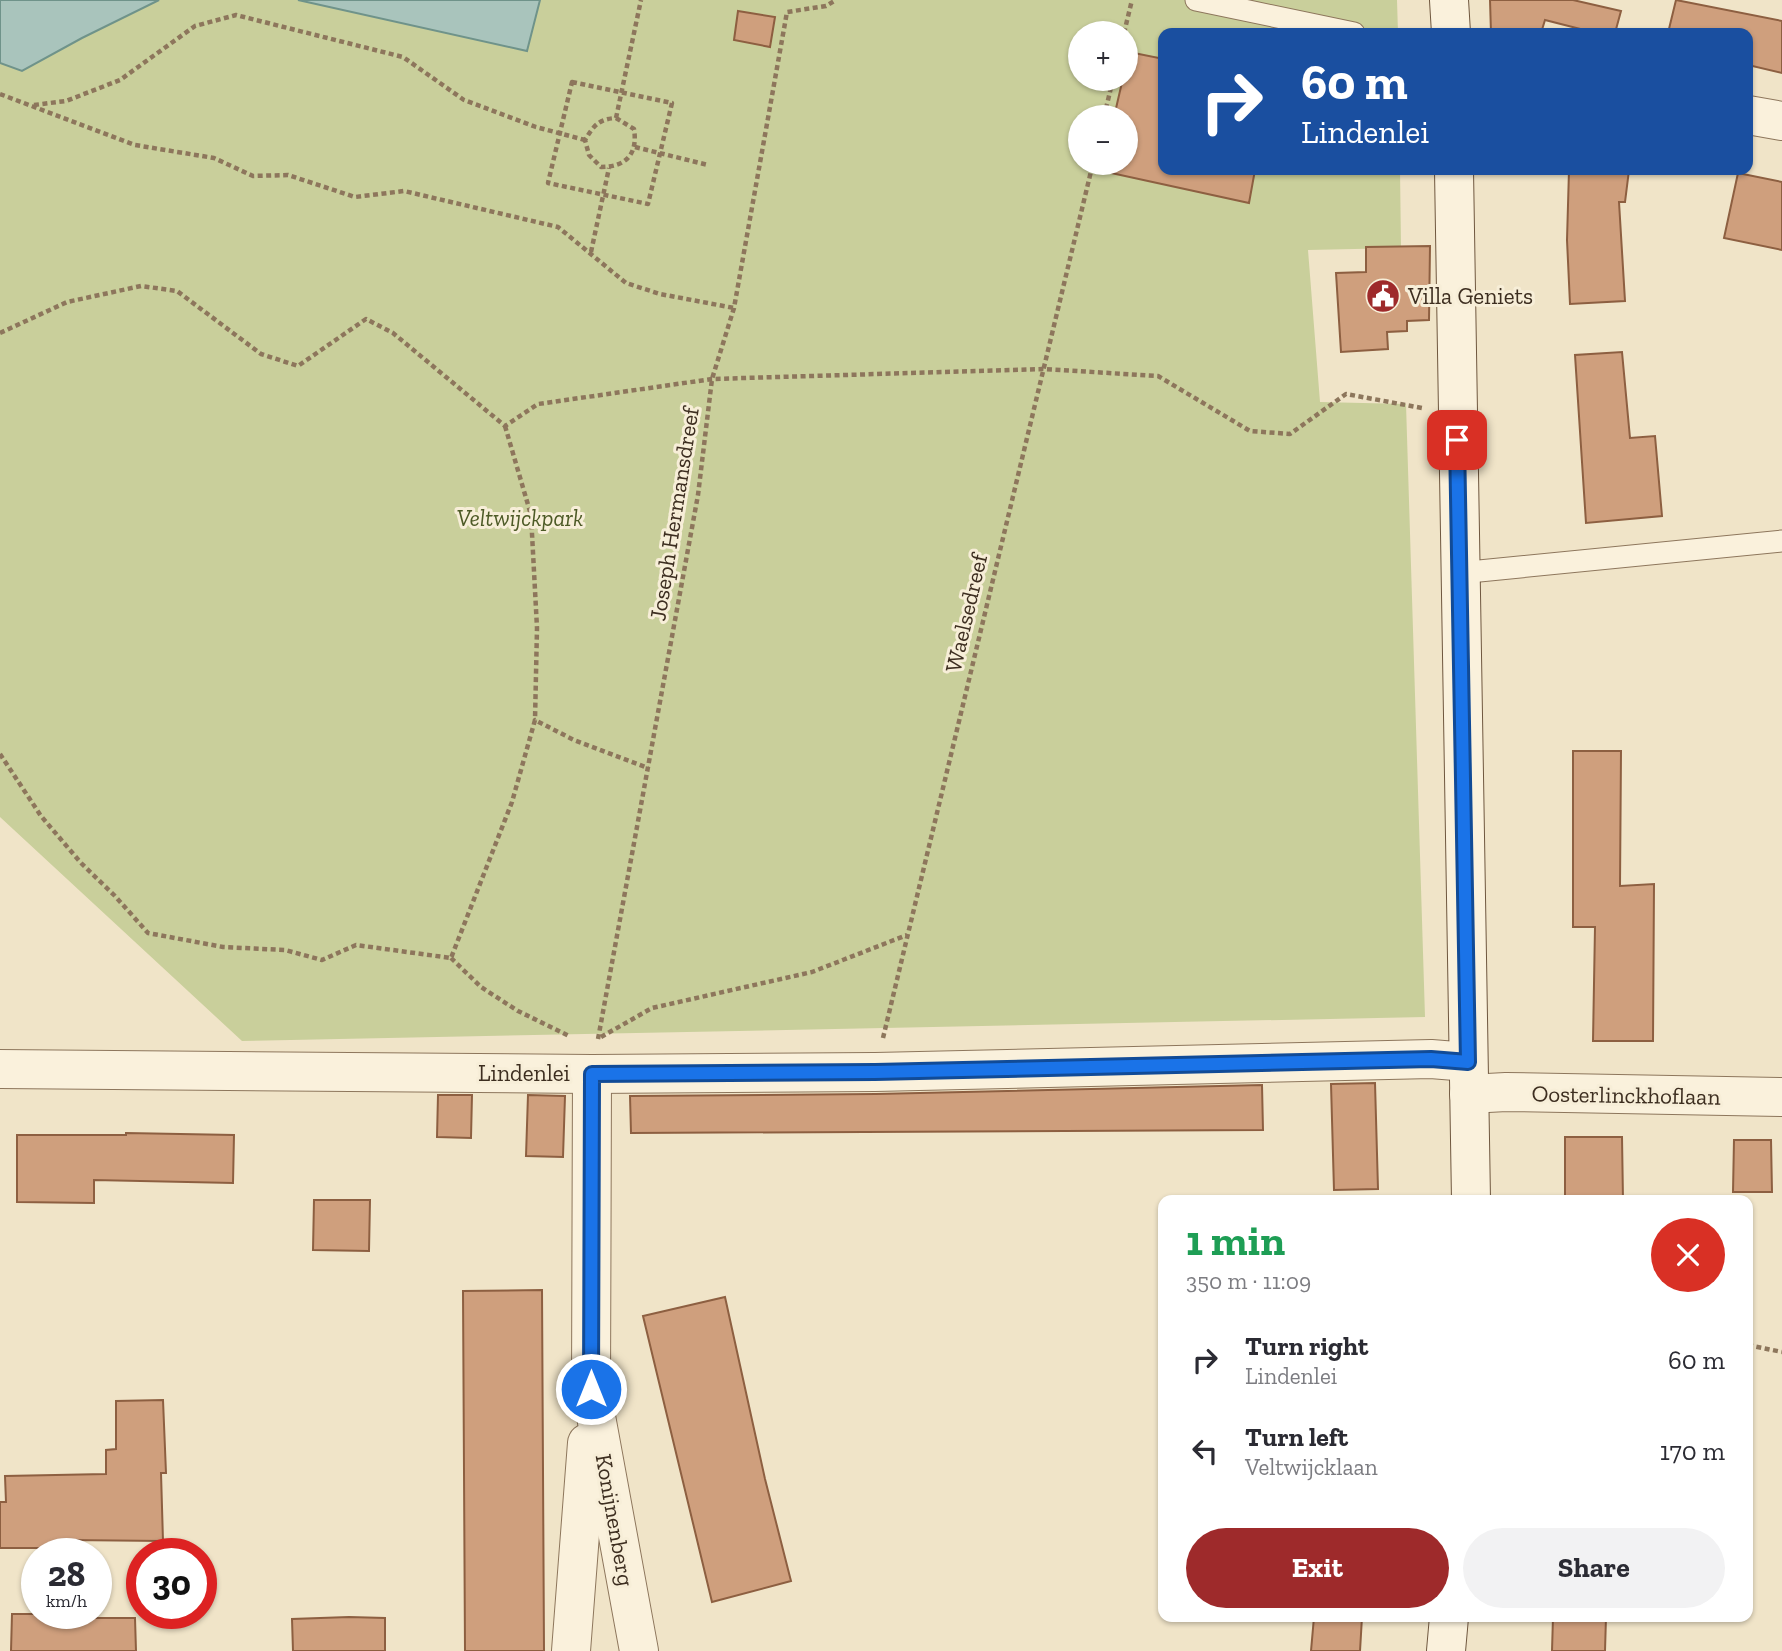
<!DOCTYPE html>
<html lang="en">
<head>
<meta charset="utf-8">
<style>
	:root { --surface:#fff; --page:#f2f2f3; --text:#2b2b33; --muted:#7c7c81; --accent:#9e2a2b }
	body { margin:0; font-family:"Zilla Slab",serif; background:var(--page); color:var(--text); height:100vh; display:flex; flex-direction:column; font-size:26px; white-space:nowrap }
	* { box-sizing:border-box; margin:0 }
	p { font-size:23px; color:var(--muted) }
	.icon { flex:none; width:38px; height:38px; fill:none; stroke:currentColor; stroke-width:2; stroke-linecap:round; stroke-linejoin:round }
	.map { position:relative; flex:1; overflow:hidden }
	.panel { position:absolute; left:1158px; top:1195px; width:595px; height:427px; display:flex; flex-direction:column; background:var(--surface); border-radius:14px; box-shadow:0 2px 5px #0004 }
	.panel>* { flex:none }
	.banner { position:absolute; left:1158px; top:28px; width:595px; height:147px; border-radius:14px; box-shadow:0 2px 5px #0004; background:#1a4fa0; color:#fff; overflow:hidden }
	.controls { position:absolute; left:1068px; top:21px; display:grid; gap:14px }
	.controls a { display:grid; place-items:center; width:70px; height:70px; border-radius:50%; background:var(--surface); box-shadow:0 2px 5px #0004; font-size:35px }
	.speed { position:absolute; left:21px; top:1538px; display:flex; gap:14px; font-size:35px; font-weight:700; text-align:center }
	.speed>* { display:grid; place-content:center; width:91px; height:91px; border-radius:50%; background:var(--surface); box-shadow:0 2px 5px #0004; line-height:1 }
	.speed small { font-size:18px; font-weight:400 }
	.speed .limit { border:10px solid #d22; background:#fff; color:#111 }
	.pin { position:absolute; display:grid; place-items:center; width:60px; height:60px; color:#fff; margin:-30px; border-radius:14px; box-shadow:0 4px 10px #0006 }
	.me { position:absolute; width:77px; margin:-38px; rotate:0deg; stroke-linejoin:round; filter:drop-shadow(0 0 5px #0008) }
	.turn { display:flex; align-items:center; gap:24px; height:147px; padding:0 28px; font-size:32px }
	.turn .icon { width:91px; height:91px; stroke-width:2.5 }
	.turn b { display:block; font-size:49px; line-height:60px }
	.round { display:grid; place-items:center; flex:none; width:74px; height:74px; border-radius:37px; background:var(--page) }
	.headline { display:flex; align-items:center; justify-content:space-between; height:119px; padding:0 28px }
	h1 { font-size:42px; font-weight:700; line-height:52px; color:#1e9e55 }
	.button { display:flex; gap:14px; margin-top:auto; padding:14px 28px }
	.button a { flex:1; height:80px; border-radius:42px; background:var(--accent); color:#fff; font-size:28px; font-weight:700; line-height:80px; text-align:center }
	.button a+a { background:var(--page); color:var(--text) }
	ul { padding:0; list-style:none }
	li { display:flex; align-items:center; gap:21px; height:91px; padding:0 28px }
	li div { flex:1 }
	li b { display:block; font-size:26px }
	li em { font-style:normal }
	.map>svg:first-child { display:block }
</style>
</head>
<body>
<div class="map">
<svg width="1782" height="1651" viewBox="0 0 1782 1651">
	<rect width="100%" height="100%" fill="#f0e4c8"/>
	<path fill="#c9cf9b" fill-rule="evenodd" d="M0,0H1397L1398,33H1164V170H1400L1401,248L1308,250L1320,402L1406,404L1425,1017L242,1041L0,817ZM1080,33H1125V79H1080ZM1080,117H1125V163H1080Z"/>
	<g fill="#a9c4bc" stroke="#6f938a" stroke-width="2">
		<polygon points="0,0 159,0 82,38 22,71 0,63"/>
		<polygon points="298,0 540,0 527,51"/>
	</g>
	<g fill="#cf9f7d" stroke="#8d5f41" stroke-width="2">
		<polygon points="1490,0 1573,0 1621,11 1615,33 1596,33 1545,20 1541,33 1491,33"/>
		<polygon points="1676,0 1782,21 1782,73 1748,65 1748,33 1668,33"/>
		<polygon points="738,11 775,17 770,47 734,40"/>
		<polygon points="1129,52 1164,59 1164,170 1255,170 1249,203 1102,171 1104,163 1125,163 1125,117 1114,117"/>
		<polygon points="1569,170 1629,170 1625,202 1619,202 1625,301 1570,304 1567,240"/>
		<polygon points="1738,173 1782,182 1782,250 1724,238"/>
		<polygon points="1430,246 1429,320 1407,321 1407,331 1387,332 1388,349 1341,352 1336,273 1366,272 1366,247"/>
		<polygon points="1622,352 1630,438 1655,436 1662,516 1586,523 1575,355"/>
		<polygon points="1573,751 1621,751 1620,886 1654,884 1653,1041 1593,1041 1595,927 1573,927"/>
		<polygon points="1375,1083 1378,1189 1334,1190 1331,1084"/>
		<polygon points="1262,1085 1263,1130 631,1133 630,1096 876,1094"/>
		<polygon points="438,1095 472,1095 471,1138 437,1137"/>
		<polygon points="528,1095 565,1096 563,1157 526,1156"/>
		<polygon points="126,1133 234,1135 233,1183 94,1180 94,1203 17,1202 17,1135 126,1135"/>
		<polygon points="1565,1137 1622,1137 1623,1200 1565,1200"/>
		<polygon points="1734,1140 1771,1140 1772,1192 1733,1192"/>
		<polygon points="314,1200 370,1200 369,1251 313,1250"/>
		<polygon points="542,1290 544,1651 465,1651 463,1291"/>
		<polygon points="725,1297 765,1479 791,1581 712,1602 643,1316"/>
		<polygon points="163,1400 166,1473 161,1473 163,1541 69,1540 69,1548 0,1548 0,1502 6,1502 5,1476 106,1474 106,1450 116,1449 116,1401"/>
		<polygon points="12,1614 41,1614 42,1618 135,1618 136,1651 11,1651"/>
		<polygon points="349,1617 385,1618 385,1651 293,1651 292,1619"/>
		<polygon points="1314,1617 1362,1617 1360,1651 1311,1651"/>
		<polygon points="1553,1617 1606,1617 1605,1651 1552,1651"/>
	</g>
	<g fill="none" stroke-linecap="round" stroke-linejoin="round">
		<g stroke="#8d765c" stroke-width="23">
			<g id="lane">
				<polyline points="1196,0 1354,33"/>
				<polyline points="1459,573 1782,541"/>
			</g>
		</g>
		<g stroke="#8d765c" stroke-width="40">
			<g id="street">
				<polyline points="1748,115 1782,121"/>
				<polyline points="0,1069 592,1074 875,1072 1431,1059 1468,1062"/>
				<polyline points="592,1074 591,1389 639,1651"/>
				<polyline points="1469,1094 1506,1092 1782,1097"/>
				<polyline points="571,1651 587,1443"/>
			</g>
		</g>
		<g stroke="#6f573f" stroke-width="40">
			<g id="secondary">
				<polyline points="1449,0 1451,33"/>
				<polyline points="1454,170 1471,1200"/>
				<polyline points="1446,1651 1449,1617"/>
			</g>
		</g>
		<g stroke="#8d765c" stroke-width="4.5" stroke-dasharray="5 3.5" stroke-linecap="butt">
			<polyline points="1124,33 1132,0"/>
			<polygon points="572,82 672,103 648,204 548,183"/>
			<polyline points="0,94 135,145 214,158 253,176 288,175 355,197 404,191 558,227 626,283 660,294 734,308"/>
			<polyline points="34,105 66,101 120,80 195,26 236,15 403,57 464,100 536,127 585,140"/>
			<polyline points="1104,117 1113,79"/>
			<path d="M616,118L634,129C638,154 626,167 601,167L589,155L585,140C594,125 599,119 616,118Z"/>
			<polyline points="616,118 641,0"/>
			<polyline points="635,147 708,165"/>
			<polyline points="591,252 609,168"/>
			<polyline points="0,333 67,302 141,286 177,291 261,354 298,366 366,319 393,333 505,426 538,404 712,379 1043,369 1158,376 1250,431 1290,434 1346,394 1422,408"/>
			<polyline points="505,426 531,515 537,628 535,720"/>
			<polyline points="0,754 41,816 81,863 115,896 148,933 223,947 285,950 322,960 356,945 451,958 512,802 535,720 574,740 648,768"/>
			<polyline points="451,958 481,987 518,1011 569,1036"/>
			<polyline points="601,1037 652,1008 812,972 907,935"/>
			<polyline points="883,1038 1093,163"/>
			<polyline points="598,1039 698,495 712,379 734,308 787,12 826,6 836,0"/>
			<polyline points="1748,1345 1782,1352"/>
		</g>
		<use href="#lane" stroke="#faf1dc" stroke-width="21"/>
		<use href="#street" stroke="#faf1dc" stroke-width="38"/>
		<use href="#secondary" stroke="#faf1dc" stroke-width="38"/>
	</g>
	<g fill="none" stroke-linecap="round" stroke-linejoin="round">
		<g stroke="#114b97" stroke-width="18">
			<polyline id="route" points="591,1389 592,1074 875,1072 1431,1059 1468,1062 1457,440"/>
		</g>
		<use href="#route" stroke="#1a73e8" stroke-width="12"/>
	</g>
	<defs>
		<g id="civic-disc" transform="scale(1.75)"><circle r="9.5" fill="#9e2a2b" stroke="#f7eed8"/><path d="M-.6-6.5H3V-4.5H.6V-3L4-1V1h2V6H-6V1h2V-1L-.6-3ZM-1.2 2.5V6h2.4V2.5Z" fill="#fff"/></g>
	</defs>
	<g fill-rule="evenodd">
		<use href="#civic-disc" x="1383" y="296"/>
	</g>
	<g text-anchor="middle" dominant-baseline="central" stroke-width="6" stroke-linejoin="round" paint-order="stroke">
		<g font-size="23" fill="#3d2e20" stroke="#f7eed8" text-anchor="start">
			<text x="1408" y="296">Villa Geniets</text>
		</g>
		<g font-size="23" fill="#3d2e20" stroke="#f7eed8">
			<text transform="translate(674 514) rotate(-81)">Joseph Hermansdreef</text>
			<text transform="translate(966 613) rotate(-77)">Waelsedreef</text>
			<text x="524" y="1073">Lindenlei</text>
			<text transform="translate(1626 1095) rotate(1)">Oosterlinckhoflaan</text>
			<text transform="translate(615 1520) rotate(80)">Konijnenberg</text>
		</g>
		<g font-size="23" font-style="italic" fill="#4d5a26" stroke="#f7eed8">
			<text x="520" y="518">Veltwijckpark</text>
		</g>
	</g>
</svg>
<div class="controls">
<a>+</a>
<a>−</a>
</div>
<div class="speed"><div>28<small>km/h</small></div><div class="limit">30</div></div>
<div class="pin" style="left:1457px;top:440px;background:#d93025"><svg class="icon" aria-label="arrive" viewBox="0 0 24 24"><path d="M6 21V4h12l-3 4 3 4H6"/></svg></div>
<svg class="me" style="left:591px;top:1389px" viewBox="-20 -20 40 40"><circle r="17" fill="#1a73e8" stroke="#fff" stroke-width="3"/><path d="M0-11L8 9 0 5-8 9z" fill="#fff"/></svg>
<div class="banner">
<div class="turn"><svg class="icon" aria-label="right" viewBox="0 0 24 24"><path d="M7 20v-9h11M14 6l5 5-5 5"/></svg><div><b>60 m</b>Lindenlei</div></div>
</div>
<section class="panel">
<div class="headline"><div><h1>1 min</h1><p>350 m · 11:09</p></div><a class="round" style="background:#d93025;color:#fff"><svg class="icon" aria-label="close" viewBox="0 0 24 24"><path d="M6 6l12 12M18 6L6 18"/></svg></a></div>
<ul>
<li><svg class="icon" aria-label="right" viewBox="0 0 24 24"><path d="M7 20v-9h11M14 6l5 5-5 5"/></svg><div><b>Turn right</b><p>Lindenlei</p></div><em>60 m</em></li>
<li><svg class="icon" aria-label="left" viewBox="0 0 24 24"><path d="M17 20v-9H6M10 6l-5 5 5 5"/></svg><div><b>Turn left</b><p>Veltwijcklaan</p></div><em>170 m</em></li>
</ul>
<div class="button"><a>Exit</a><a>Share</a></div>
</section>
</div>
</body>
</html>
